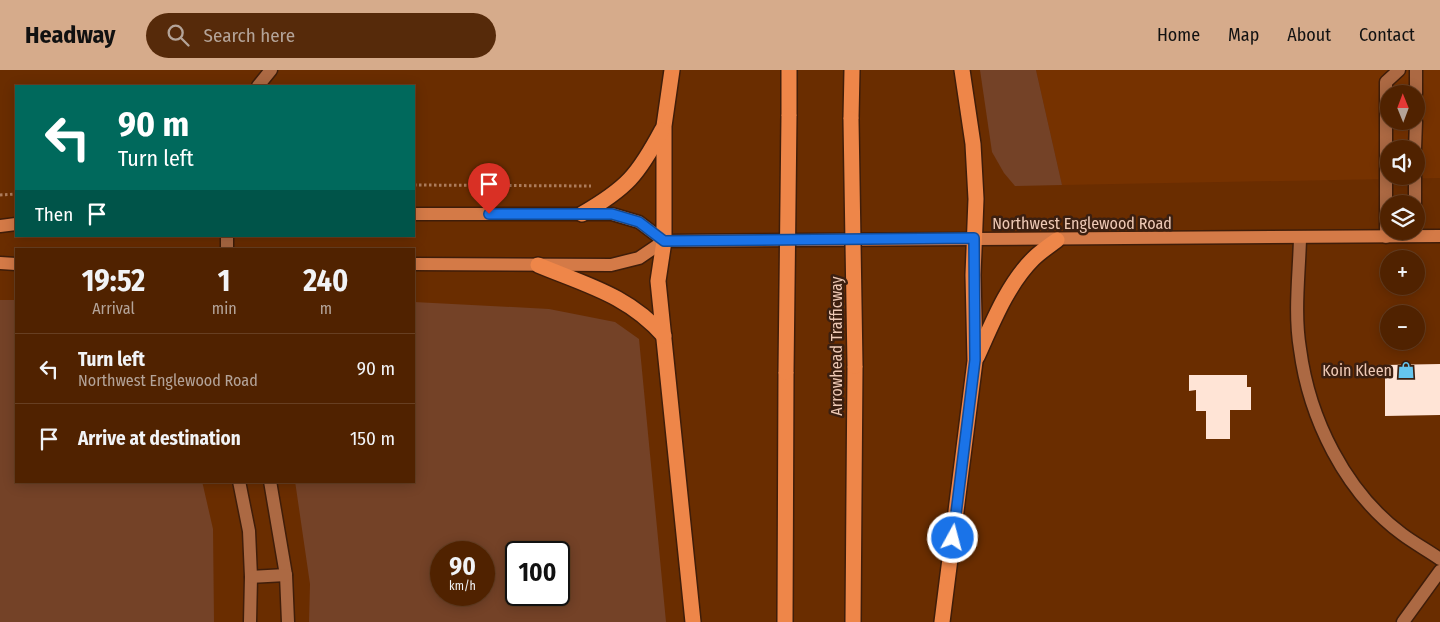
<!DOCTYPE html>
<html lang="en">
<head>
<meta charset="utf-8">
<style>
	:root { --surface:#502200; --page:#562a0a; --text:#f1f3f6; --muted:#b4a499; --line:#673f22; --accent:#d6ab8b }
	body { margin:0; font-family:"Fira Sans Condensed",sans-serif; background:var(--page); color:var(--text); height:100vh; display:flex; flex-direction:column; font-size:19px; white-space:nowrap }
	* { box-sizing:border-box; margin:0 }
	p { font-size:16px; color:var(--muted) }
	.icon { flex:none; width:28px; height:28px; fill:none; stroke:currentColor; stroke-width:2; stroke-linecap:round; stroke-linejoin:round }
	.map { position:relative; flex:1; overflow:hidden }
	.side { position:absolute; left:15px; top:178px; width:400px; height:235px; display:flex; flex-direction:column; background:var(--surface); border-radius:0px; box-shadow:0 2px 12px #0003,0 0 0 1px var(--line) }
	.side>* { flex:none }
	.top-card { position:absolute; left:15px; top:15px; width:400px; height:152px; border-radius:0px; box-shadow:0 2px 12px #0003,0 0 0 1px var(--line); background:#00695c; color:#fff; overflow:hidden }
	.needle { width:32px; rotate:359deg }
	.tools { position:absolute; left:1380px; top:15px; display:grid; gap:10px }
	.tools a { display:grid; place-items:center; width:45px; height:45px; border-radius:50%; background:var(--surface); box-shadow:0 2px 12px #0003,0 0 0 1px var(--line); font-size:25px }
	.speed { position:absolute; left:430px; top:471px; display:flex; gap:10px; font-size:25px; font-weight:700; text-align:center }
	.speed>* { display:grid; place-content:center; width:65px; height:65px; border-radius:50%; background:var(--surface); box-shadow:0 2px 12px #0003,0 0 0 1px var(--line); line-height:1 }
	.speed small { font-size:12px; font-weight:400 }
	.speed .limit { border:2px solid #111; border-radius:8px; background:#fff; color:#111 }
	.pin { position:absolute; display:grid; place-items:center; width:42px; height:42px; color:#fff; margin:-51px -21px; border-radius:50% 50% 50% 0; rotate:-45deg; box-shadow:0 0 5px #0007 }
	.pin .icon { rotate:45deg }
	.me { position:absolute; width:55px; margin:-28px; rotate:7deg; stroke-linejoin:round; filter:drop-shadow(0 0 4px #0008) }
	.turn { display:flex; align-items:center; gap:18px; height:105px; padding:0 20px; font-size:22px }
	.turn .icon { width:65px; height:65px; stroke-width:2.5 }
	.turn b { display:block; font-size:35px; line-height:42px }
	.then { display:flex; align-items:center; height:48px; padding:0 20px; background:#0003; gap:10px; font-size:19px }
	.eta { display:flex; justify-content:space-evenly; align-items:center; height:85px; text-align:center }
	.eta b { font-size:30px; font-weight:700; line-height:35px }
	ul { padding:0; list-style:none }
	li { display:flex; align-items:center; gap:15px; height:70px; padding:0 20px; border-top:1px solid var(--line) }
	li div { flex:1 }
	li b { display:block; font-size:19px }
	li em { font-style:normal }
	header { display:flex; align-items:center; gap:30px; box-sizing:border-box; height:70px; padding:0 25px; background:var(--accent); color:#111 }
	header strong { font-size:24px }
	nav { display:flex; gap:28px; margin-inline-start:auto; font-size:18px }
	.search { width:350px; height:45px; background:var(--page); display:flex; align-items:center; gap:12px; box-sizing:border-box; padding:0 18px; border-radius:28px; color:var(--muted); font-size:19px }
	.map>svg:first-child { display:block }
</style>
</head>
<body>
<header>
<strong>Headway</strong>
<div class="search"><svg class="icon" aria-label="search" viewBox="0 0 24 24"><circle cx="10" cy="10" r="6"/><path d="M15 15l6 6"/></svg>Search here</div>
<nav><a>Home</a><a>Map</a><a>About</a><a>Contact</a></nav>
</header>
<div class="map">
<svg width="1440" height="552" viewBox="0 0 1440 552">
	<rect width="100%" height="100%" fill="#6a2d00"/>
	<path fill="#763200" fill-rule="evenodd" d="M1036,0H1440V108L1062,115ZM1389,24H1416V51H1389ZM1389,79H1416V106H1389Z"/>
	<g fill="#744227" fill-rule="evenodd">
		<polygon points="980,0 1036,0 1062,115 1015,116 1004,103 992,82"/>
		<polygon points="0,230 16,230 16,411 202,411 213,459 214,552 0,552"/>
		<path d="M414,232L549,239L615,252L639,269L666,552H309L310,514L295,411H414ZM441,482H484V525H441ZM516,482H559V525H516Z"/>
	</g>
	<g fill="#ffe4d6">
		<polygon points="1440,294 1440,345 1385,346 1385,295"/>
		<polygon points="1189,305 1247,305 1247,317 1251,317 1251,340 1230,340 1230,369 1206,369 1206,341 1196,341 1196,320 1189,321"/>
	</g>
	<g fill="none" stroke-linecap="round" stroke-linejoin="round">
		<g stroke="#3f1d09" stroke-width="15">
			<g id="minor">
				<polyline points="258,16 271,0"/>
				<polyline points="1416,24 1416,0"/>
				<polyline points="1415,79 1416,51"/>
				<polyline points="1415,134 1415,106"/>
				<polyline points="227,166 227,179"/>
				<polyline points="1386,167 1386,12 1399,0"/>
				<path d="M1300,169C1299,205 1294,243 1300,279C1309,348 1345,422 1402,464C1414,473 1427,480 1440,489"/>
				<polyline points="239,411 249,461 251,507 250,552"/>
				<polyline points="270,411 286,505 288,552"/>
				<polyline points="251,507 286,505"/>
				<polyline points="1403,552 1440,501"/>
			</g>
		</g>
		<g stroke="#3f1d09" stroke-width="15">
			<g id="major">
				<polyline points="414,144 612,144 639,152 664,171"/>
				<polyline points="0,156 16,154"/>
				<polyline points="0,193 16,194"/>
				<polyline points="414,194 611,195 639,188 664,171 1440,166"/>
			</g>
		</g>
		<g stroke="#3f1d09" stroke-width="18">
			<g id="highway">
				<polyline points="672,0 664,56 664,171 658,211 693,552"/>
				<polyline points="789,0 789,46"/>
				<polyline points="851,49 852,0"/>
				<path d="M582,144C627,118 638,105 662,60"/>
				<path d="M538,195C586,215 628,225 664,266"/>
				<path d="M977,287C992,254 1007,215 1033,189C1040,182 1049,176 1057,170"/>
				<polyline points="785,552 786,302"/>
				<polyline points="853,552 855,296"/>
				<polyline points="942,552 975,291 973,205 976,129 973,74 962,0"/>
			</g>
		</g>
		<g stroke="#ad7c5b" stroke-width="3" stroke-dasharray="2.5 2.5" stroke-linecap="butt">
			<polyline points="414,115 591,116"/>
			<polyline points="0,125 16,124"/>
		</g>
		<use href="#minor" stroke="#ac6943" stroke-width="12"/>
		<use href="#major" stroke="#d47a47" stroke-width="12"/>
		<use href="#highway" stroke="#ee8649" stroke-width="15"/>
		<g stroke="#3f1d09" stroke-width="18" stroke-linecap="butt">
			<g id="highway-bridge">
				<polyline points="851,49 855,296"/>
				<polyline points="786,302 789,46"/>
			</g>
		</g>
		<use href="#highway-bridge" stroke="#ee8649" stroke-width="15"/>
	</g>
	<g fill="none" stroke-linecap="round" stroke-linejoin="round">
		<g stroke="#114b97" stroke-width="12">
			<polyline id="route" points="489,144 612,144 639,152 664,171 974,168 975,290 953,468"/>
		</g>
		<use href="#route" stroke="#1a73e8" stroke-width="9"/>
	</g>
	<defs>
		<g id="shop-bare" transform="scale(1.35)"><path d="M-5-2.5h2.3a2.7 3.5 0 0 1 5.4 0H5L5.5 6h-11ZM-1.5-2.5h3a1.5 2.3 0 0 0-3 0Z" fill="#65c5ee" stroke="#3b1f10" stroke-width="2.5" paint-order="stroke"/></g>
	</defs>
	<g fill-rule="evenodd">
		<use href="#shop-bare" x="1406" y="300"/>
	</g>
	<g text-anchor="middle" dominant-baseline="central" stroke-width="5" stroke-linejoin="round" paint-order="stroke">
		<g font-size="16" fill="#eec9b5" stroke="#3b1f10">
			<text x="1082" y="153">Northwest Englewood Road</text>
			<text transform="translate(836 276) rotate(-90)">Arrowhead Trafficway</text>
		</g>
		<g font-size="16" fill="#eec9b5" stroke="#3b1f10" text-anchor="end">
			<text x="1392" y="300">Koin Kleen</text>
		</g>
	</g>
</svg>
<div class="tools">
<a><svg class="needle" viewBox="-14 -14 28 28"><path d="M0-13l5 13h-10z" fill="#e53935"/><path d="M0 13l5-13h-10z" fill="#b4a499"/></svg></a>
<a><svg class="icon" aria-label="sound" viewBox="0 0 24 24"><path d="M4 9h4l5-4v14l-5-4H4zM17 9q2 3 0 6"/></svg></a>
<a><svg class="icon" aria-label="layers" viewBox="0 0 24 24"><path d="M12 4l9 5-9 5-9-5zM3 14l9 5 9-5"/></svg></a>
<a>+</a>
<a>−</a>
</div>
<div class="speed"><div>90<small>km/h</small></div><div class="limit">100</div></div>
<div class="pin" style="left:489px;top:144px;background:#d93025"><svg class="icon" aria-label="arrive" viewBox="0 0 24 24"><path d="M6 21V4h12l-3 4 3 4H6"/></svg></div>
<svg class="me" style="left:953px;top:468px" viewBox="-20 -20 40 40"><circle r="17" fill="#1a73e8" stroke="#fff" stroke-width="3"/><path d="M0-11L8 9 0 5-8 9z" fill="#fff"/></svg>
<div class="top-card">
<div class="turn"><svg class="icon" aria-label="left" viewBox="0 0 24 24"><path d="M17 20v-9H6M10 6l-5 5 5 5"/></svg><div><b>90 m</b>Turn left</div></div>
<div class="then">Then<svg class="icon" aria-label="arrive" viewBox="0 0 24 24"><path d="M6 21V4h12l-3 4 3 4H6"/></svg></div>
</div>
<section class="side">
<div class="eta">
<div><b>19:52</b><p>Arrival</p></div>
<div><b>1</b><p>min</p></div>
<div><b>240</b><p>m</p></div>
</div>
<ul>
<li><svg class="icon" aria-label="left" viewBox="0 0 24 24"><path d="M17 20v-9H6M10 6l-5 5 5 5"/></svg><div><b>Turn left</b><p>Northwest Englewood Road</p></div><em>90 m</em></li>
<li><svg class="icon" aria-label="arrive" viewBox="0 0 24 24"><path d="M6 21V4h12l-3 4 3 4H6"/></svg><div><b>Arrive at destination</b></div><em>150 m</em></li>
</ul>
</section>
</div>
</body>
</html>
